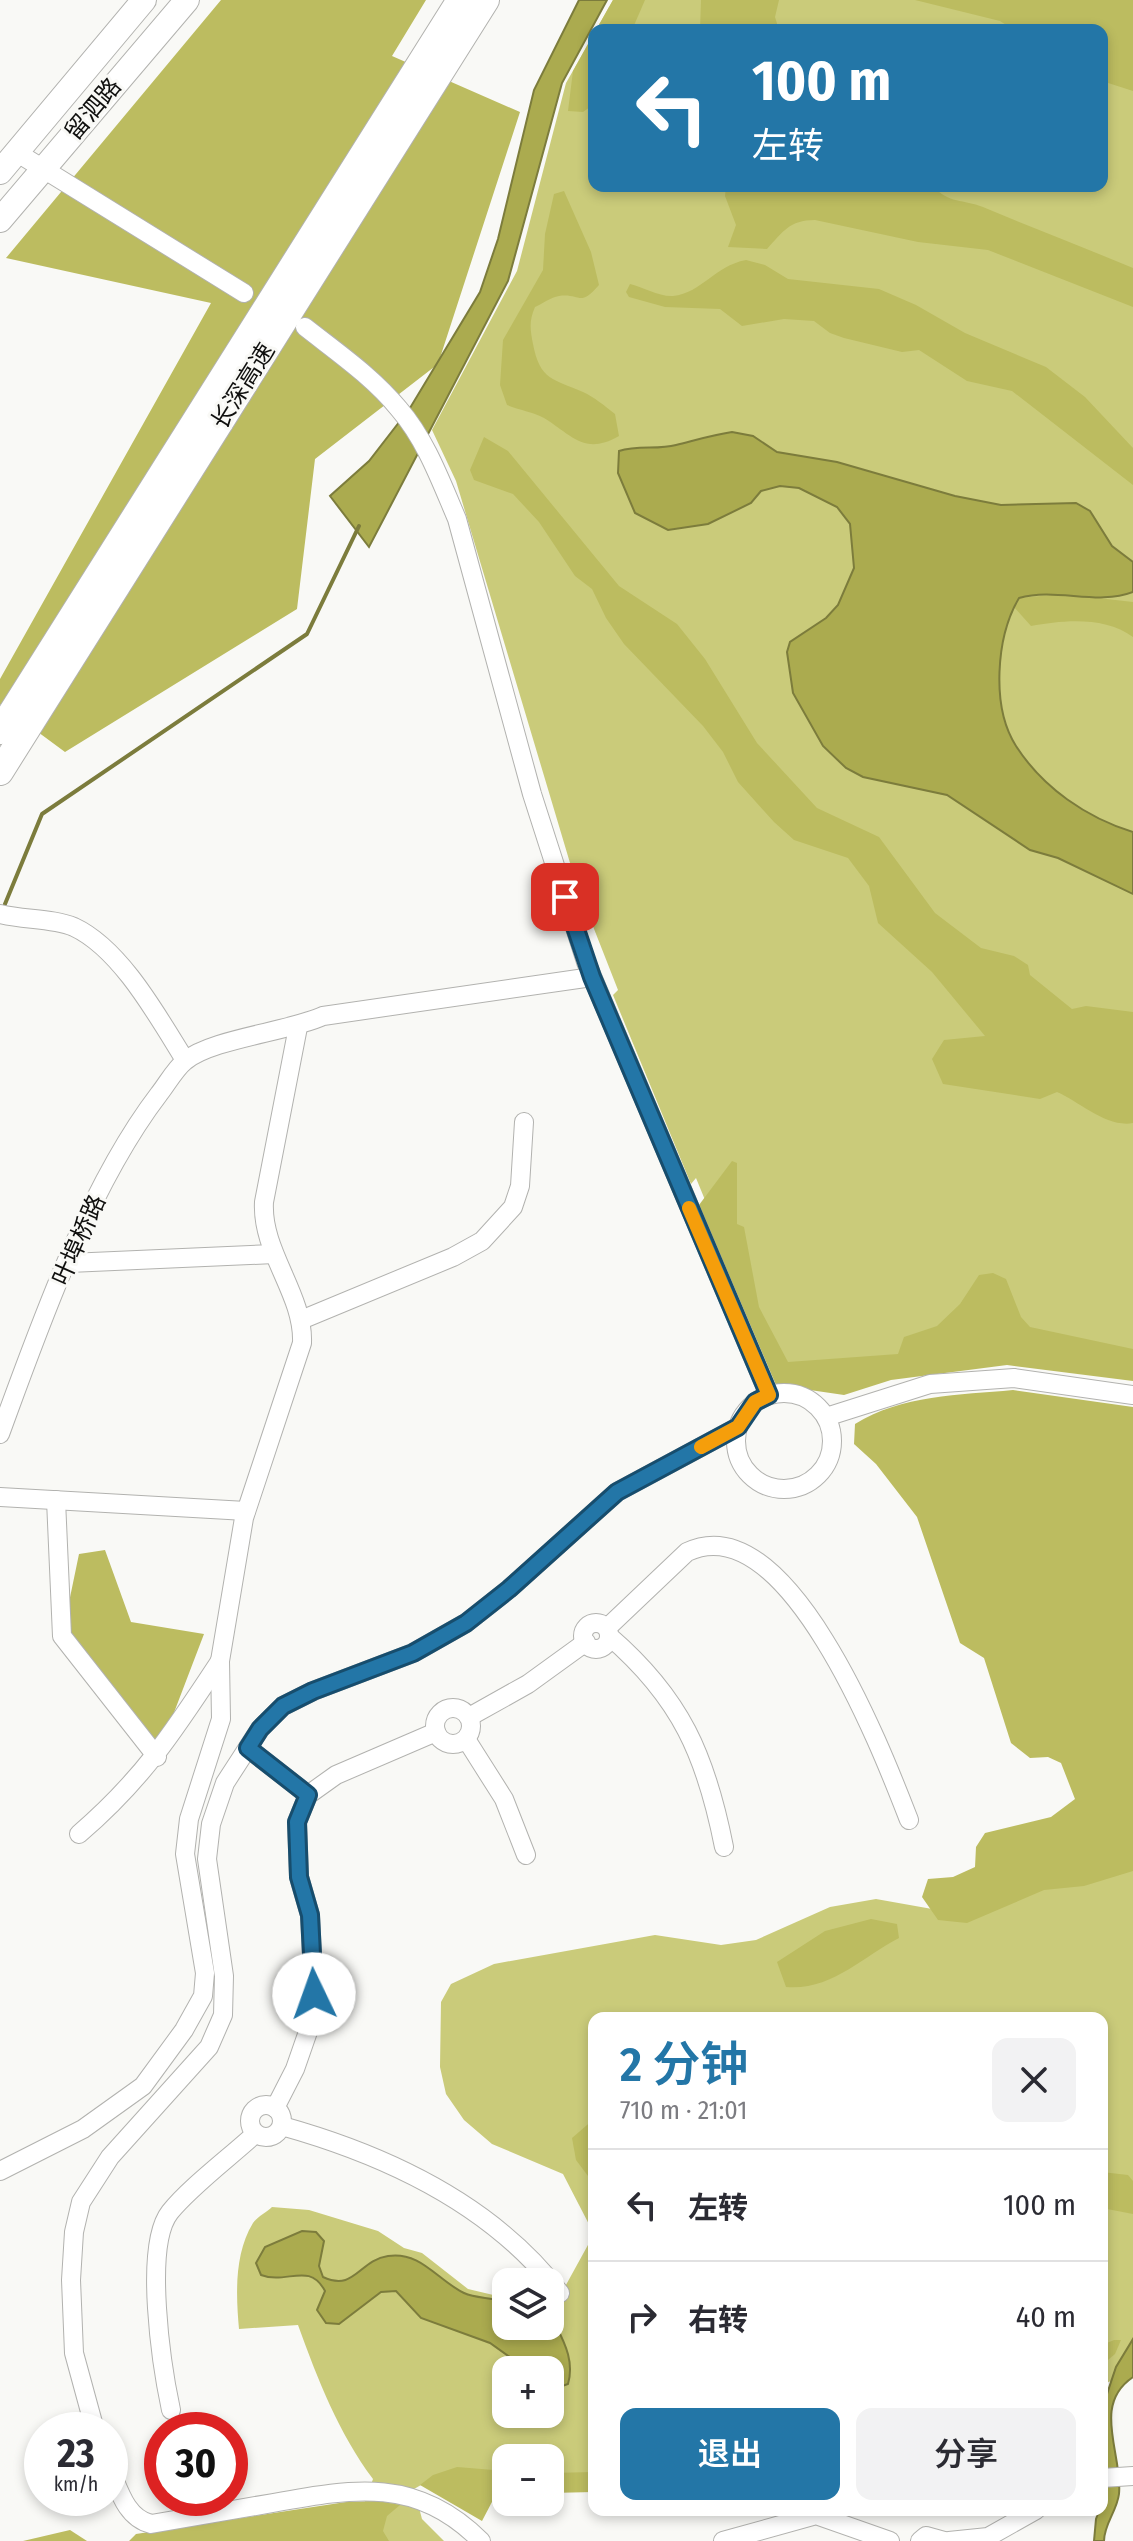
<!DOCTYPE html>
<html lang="zh">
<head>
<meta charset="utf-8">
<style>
	:root { --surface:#fff; --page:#f2f2f3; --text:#2b2b33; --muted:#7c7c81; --line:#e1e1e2; --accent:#2376a7 }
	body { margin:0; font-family:"Fira Sans Condensed","Noto Sans SC",sans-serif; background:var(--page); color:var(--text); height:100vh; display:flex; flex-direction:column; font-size:30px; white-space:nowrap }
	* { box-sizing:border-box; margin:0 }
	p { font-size:26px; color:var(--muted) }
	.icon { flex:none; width:44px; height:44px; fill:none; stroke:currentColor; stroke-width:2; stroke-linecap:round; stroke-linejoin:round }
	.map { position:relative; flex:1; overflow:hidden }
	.drawer { position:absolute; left:588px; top:2012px; width:520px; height:504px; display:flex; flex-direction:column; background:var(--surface); border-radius:16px; box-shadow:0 4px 12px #0003 }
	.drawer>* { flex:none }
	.top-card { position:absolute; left:588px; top:24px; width:520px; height:168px; border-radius:16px; box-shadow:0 4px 12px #0003; background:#2376a7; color:#fff; overflow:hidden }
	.fabs { position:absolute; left:492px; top:2268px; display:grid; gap:16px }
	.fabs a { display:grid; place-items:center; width:72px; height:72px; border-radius:16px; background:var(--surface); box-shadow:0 4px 12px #0003; font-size:40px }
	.speed { position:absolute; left:24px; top:2412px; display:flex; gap:16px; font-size:40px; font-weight:700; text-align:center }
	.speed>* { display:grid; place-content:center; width:104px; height:104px; border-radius:50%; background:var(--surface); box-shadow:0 4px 12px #0003; line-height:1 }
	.speed small { font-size:20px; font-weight:400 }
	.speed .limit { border:12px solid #d22; background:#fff; color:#111 }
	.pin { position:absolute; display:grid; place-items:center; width:68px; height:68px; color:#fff; margin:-34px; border-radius:16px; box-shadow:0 4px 12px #0006 }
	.me { position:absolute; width:88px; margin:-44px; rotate:357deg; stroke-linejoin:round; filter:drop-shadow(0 0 6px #0008) }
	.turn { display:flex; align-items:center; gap:28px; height:168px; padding:0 32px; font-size:36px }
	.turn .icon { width:104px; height:104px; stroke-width:2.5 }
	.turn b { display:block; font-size:56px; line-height:68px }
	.round { display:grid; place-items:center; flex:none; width:84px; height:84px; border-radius:16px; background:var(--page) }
	.overview { display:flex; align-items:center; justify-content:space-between; height:136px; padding:0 32px }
	h1 { font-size:48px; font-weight:600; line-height:60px; color:var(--accent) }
	.cta { display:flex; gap:16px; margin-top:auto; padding:16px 32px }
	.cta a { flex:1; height:92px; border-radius:16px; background:var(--accent); color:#fff; font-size:32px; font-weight:600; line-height:92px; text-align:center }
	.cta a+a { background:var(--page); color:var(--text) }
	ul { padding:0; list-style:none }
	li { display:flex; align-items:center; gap:24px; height:112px; padding:0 32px; border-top:2px solid var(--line) }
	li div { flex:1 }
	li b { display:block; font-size:30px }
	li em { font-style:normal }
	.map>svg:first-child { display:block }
</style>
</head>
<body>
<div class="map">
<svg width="1133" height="2541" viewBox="0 0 1133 2541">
	<rect width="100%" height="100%" fill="#f9f9f6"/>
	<g fill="#cacb7a" fill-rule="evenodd">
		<polygon points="613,0 1026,0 1089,30 596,30"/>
		<polygon points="594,34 594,186 1102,186 1102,36 1133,51 1133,1370 1004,1358 778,1378 696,1178 691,1184 613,995 618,990 576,883 456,481 432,430 517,271 566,83"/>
		<polygon points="1133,1835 1133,2371 1102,2385 1102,2018 594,2018 594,2234 563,2174 492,2144 464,2120 446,2094 440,2067 441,2002 451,1984 494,1964 655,1935 721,1945 756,1940 830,1907 876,1899 949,1912"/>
		<path d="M272,2207L309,2210L378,2231L404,2248L422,2253L468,2289L506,2298V2326H550V2314L594,2234V2482L550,2481V2458H506V2480L421,2485L414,2489L422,2519L444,2541H362L356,2527L373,2479C338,2432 318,2380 298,2325L239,2329C236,2296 234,2254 253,2223C257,2217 267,2212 272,2207ZM506,2370H550V2414H506Z"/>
	</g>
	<g fill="#bcbc60">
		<polygon points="221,0 426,0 392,56 520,112 438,364 315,459 297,609 65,752 0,704 0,679 211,303 6,258"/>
		<polygon points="613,0 645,0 632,30 596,30"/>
		<polygon points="701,0 779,0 775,17 779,30 700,30"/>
		<polygon points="915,0 1133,0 1133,91 1102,81 1102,30 1014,30 1000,21"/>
		<polygon points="594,33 594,104 583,112 568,111 573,71"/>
		<path d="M726,186H933C949,204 963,199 983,207C1032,228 1083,247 1133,268V307L988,250L918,242L815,220C789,220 783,232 767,249L728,247L736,225L725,196Z"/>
		<path d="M564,191L591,252L599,285C579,308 581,293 559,296C551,297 542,304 535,307C529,321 530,329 533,344C540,381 554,379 583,392C594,397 605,406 615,414L619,436C584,456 572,435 544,418C533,412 520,410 507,405L500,385L503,340L543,270L545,234L554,194Z"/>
		<path d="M746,260L765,265L788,279L879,289L916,305L965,333L1046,367L1085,397L1133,448V485L1012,391L967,381L919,350L902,352L844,338L830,333L814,321L784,319L742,326L720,309L665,307L629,297L626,292L630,284C642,287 660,297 673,296C702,293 714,266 746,260Z"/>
		<path d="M484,437L508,451L619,586L677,624L705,659L757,743L817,808L879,837L935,913L981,948L1014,956L1028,965L1030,975L1072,1009L1086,1006L1133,1012V1123C1107,1128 1080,1102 1057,1092L1040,1099L943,1084L932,1059L944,1040L985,1036L932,972L878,923L869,886L848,858L794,840L774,822L738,782L723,752L703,726L624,644L606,618L592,589L575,576L539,522L513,494L474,480L470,470Z"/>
		<path d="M1063,594L1133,602V637C1105,616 1063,620 1031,626L1014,607L1019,598Z"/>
		<polygon points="732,1161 737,1163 737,1224 744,1227 759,1307 788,1362 898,1354 904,1337 937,1326 960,1304 979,1275 993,1273 1006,1279 1021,1317 1030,1327 1133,1349 1133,1381 1007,1365 891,1380 844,1395 776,1385 699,1205"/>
		<path d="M1013,1390L1133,1407V1871L1084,1886L1044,1890L967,1923L938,1920L922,1897L928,1879L953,1877L975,1867L976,1847L985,1833L1051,1817L1075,1799L1061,1763L1048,1757L1030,1758L1011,1743L984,1658L960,1643L917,1517L876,1464L854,1444L855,1424C901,1395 960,1395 1013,1390Z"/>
		<polygon points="105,1550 131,1622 204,1634 157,1757 62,1636 79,1554"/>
		<path d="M871,1919L897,1924L899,1938C862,1957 831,1991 786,1987L777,1962L825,1931Z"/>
		<polygon points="594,2119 594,2184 576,2160 572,2138"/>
		<polygon points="1102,2172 1128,2175 1133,2181 1133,2214 1102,2208"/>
		<polygon points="1114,2340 1121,2340 1115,2354 1102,2365 1102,2345"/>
		<polygon points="457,2467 506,2471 506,2493 493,2500 482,2521 420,2485 433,2475"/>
		<polygon points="594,2472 594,2492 550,2493 550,2473"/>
		<polygon points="378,2501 400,2505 387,2516 383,2531 389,2541 129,2541 136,2534 346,2502"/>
		<polygon points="70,2530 87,2541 23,2541"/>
	</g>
	<g fill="#abab4f" stroke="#7c7c3c" stroke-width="2">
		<polygon points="579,0 607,0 562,83 508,281 369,547 330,496 369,461 410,408 480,292 498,239 534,90"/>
		<path d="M732,432L753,436L777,452L837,462L955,496L1001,505L1076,503L1090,511L1112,546L1133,562V592C1097,606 1056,587 1019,598C996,637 991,707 1016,746C1043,788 1087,818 1133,832V894L1058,858L1030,850L947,795L863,777L846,768L823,746L793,693L787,652L790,642L826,618L838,605L854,568L850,524L837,507L799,488L780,486L761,491L751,503L708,524L668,530L635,513L618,473L619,451C638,445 658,450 676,445C696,440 712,435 732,432Z"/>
		<path d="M302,2231L316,2232L324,2241L319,2266L323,2277C355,2292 359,2260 388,2256C421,2251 437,2280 464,2293C477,2299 493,2297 506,2303V2326H556C566,2345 574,2363 568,2384L557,2388L550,2385V2370H528L490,2343L421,2318L396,2291L381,2292L339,2324L326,2323L317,2310L325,2291C309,2261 287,2285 261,2275L256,2263L265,2247Z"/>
		<path d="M1133,2339V2377C1091,2405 1123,2454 1119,2494C1117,2511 1104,2524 1104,2541H1094L1096,2519L1105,2495L1102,2409L1116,2367Z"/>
	</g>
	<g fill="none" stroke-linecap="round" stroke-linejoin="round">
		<polyline stroke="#7c7c3c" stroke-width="4" points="5,904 42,814 307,634 359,526"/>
		<g stroke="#b2b2af" stroke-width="20">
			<g id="minor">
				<polyline points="16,152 244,293"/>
				<path d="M305,327C338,353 373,377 399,409C426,440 441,482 457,519L532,794L586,962L769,1395"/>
				<path d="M0,914C23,920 53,918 74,927C121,949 158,1017 185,1060"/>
				<polyline points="69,1263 274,1254"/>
				<polyline points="301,1320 453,1257 482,1241 513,1207 520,1186 524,1122"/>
				<circle cx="784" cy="1441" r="48"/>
				<polyline points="826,1417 930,1384 1014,1378 1133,1395"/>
				<path d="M0,1434C40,1325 88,1187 159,1094C167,1084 175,1069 185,1061C211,1039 287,1032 323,1016L592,977"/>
				<polyline points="0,1497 246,1511"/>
				<polyline points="56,1500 62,1636 157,1757"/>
				<circle cx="596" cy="1636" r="13"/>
				<path d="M607,1628L687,1552C788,1504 883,1753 909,1820"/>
				<path d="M609,1636C681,1698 706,1756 724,1847"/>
				<circle cx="453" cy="1726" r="18"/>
				<polyline points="469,1717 528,1684 586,1642"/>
				<polyline points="466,1739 504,1799 526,1855"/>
				<polyline points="248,1748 308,1795"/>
				<path d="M79,1834C143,1779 174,1731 220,1661"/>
				<circle cx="266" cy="2121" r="16"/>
				<polyline points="275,2108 295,2069 311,2023 314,1994 310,1915 299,1877 297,1822 308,1795 336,1775 436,1732"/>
				<path d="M282,2126C386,2155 493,2205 560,2293"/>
				<path d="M0,2171L83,2129L143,2086L184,2030L203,1996L205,1973L185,1854L189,1819L221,1719L220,1661L244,1518L302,1343C304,1294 261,1252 264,1202L298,1027"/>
				<path d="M171,2410C162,2368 143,2246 170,2212C190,2187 230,2157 255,2134"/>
				<polyline points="95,2430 74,2353 71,2280 74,2232 81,2202 110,2157 209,2047 223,2015 224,1976 207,1859 211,1824 225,1783 260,1729 283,1706 313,1691 413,1653 466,1623 509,1589 617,1492 738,1427"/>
				<path d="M110,2469C119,2490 126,2518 151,2524C192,2517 232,2510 273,2503C355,2488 417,2477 481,2541"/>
				<polyline points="1102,2478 1133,2476"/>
				<polyline points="723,2541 816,2515 890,2541"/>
				<polyline points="920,2541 926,2536 944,2541"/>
				<polyline points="949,2541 988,2537 1036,2510"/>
			</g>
		</g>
		<g stroke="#b2b2af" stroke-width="26">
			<g id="major">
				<polyline points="0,172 144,0"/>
				<polyline points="0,220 187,0"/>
			</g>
		</g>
		<g stroke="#b2b2af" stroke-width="28">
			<g id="highway">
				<polyline points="0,731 460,0"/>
				<polyline points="0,772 486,0"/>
			</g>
		</g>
		<use href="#minor" stroke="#fff" stroke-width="18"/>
		<use href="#major" stroke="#fff" stroke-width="24"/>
		<use href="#highway" stroke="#fff" stroke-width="26"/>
	</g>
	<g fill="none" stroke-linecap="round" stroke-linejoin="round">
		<g stroke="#174d6d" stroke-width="20">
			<polyline id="route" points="314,1994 310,1915 299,1877 297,1822 308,1795 248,1748 260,1729 283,1706 313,1691 413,1653 466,1623 509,1589 617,1492 738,1427 755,1402 769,1395 592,977 565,897"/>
		</g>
		<use href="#route" stroke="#2376a7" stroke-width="14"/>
		<polyline stroke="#f59e0b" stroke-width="14" points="689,1208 769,1395 755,1402 738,1427 701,1447"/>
	</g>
	<g text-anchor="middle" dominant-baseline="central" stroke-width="6" stroke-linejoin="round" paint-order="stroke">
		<g font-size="24" fill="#0f0f0e" stroke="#f9f9f6">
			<text transform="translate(93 109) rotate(-50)">留泗路</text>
			<text transform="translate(243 386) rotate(-58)">长深高速</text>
			<text transform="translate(79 1240) rotate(-66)">叶埠桥路</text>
		</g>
	</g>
</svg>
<div class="fabs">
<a><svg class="icon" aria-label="layers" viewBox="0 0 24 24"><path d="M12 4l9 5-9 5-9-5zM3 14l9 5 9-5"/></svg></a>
<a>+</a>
<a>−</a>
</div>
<div class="speed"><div>23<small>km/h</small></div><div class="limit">30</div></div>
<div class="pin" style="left:565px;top:897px;background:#d93025"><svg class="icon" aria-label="arrive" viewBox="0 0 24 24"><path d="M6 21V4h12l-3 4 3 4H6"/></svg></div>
<svg class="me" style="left:314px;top:1994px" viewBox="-20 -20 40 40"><circle r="19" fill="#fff"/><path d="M0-13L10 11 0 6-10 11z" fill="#2376a7"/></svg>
<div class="top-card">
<div class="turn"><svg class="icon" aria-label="left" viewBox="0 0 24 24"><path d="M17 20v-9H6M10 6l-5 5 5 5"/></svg><div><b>100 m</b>左转</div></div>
</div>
<section class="drawer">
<div class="overview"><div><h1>2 分钟</h1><p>710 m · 21:01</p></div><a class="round"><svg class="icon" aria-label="close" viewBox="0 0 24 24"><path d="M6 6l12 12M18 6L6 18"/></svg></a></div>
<ul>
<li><svg class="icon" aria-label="left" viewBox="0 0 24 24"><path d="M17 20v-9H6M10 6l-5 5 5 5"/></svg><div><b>左转</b></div><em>100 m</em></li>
<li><svg class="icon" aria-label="right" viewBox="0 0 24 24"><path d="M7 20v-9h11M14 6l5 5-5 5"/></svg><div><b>右转</b></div><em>40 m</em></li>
</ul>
<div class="cta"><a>退出</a><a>分享</a></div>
</section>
</div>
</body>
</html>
